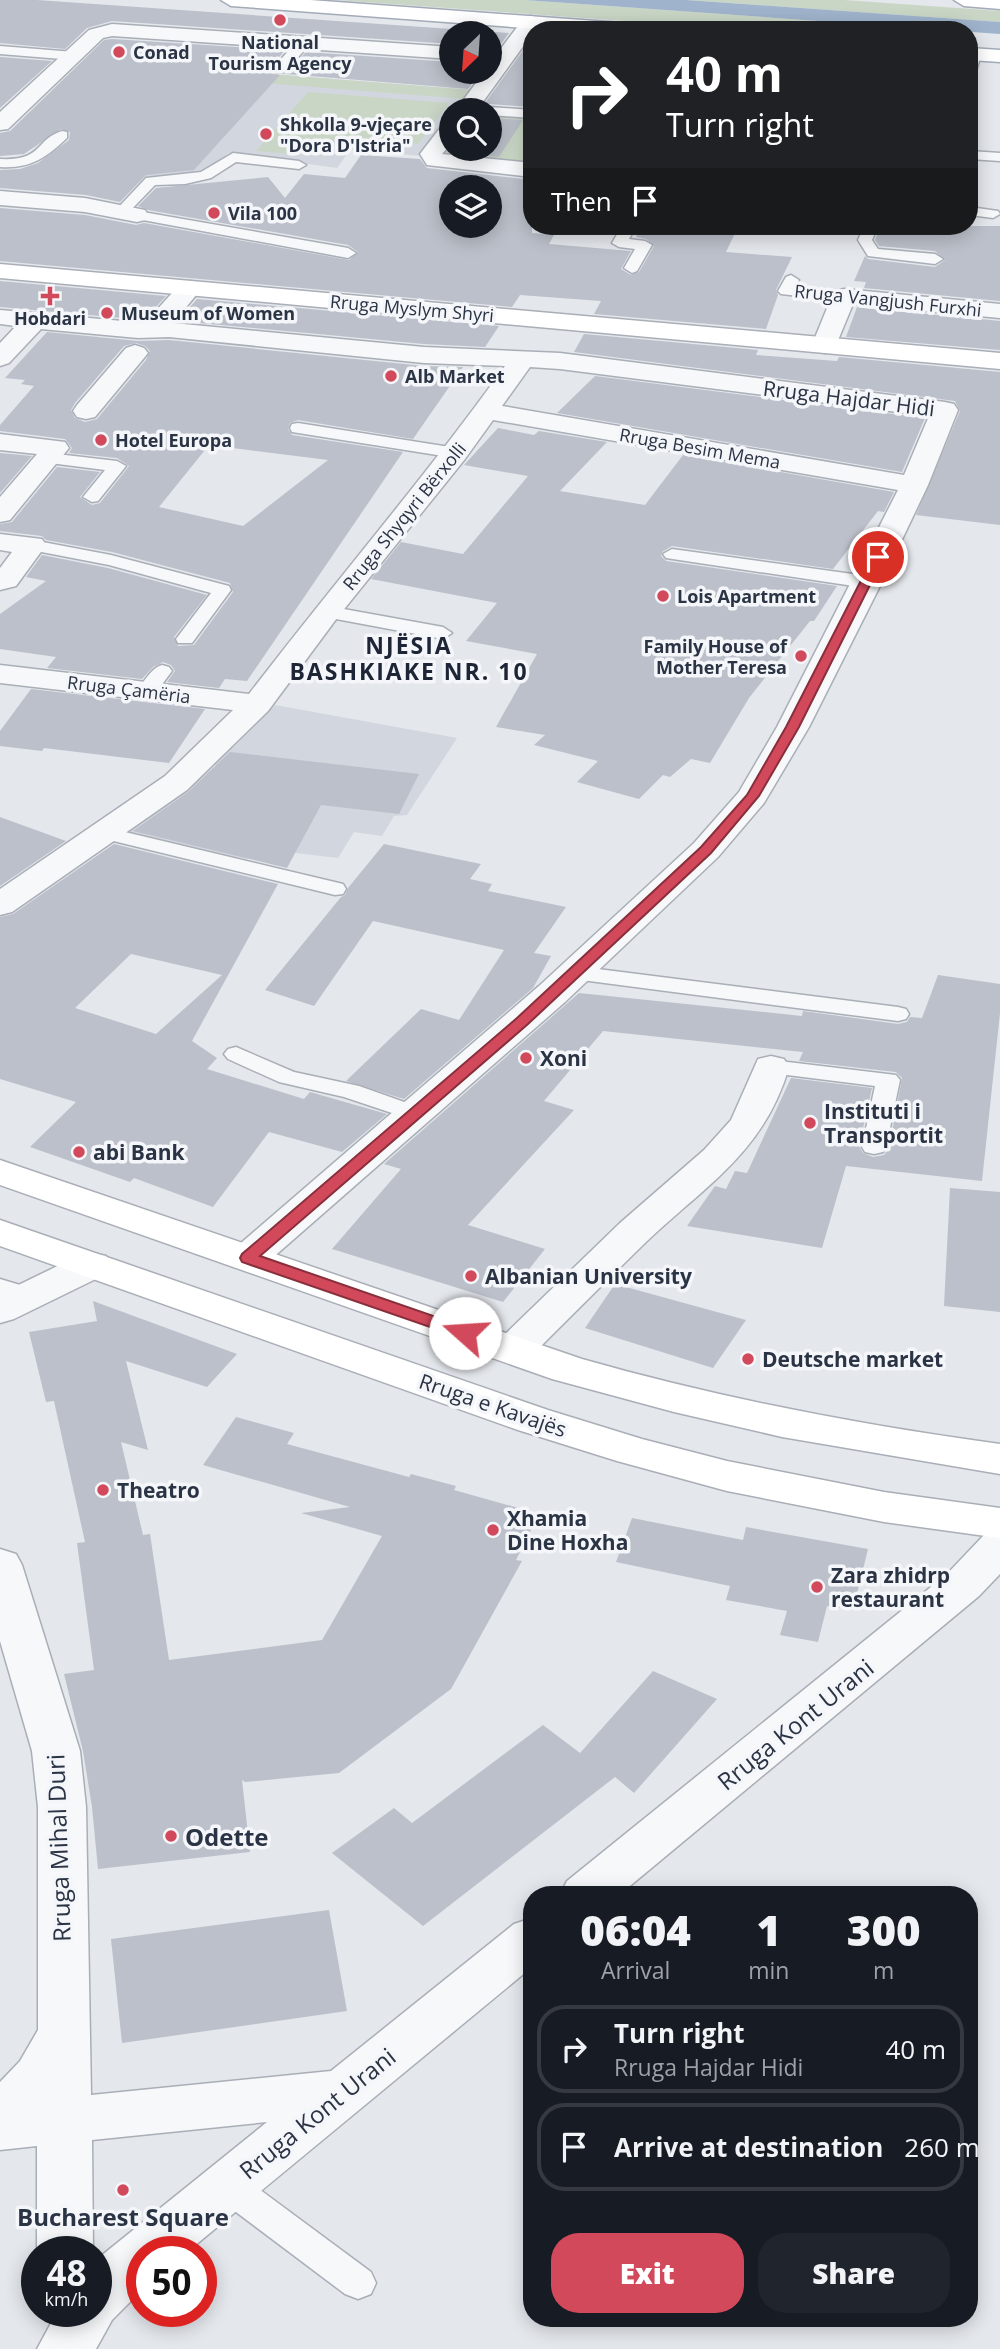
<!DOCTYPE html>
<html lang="en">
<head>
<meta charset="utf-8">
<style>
	:root { --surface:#171b24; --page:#20242c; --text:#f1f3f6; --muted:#9ea1a6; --line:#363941; --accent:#d1495b }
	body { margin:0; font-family:"Open Sans",sans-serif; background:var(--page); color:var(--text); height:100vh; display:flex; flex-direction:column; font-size:26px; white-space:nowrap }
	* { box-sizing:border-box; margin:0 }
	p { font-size:23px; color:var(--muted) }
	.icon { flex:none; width:38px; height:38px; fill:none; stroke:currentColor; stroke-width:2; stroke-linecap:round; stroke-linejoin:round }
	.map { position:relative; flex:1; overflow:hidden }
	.sheet { position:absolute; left:523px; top:1886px; width:455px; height:441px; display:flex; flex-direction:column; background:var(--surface); border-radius:28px; box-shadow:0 4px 18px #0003 }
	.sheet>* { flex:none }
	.hud { position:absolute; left:523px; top:21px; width:455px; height:214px; border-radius:28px; box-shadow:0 4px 18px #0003; background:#202124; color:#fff; overflow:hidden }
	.needle { width:46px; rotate:205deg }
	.controls { position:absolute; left:439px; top:21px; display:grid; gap:14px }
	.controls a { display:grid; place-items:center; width:63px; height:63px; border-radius:50%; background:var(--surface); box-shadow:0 4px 18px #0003; font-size:35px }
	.speed { position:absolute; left:21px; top:2236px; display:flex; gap:14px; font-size:35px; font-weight:700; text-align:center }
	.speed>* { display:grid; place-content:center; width:91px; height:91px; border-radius:50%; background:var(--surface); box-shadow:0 4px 18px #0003; line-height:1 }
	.speed small { font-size:18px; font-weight:400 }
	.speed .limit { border:10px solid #d22; background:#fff; color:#111 }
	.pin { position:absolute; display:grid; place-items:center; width:60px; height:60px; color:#fff; margin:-30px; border:4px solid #fff; border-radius:50%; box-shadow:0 2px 7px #0007 }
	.me { position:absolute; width:77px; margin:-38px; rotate:289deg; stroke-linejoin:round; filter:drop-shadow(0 0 5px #0008) }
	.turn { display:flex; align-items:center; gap:24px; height:147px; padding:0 28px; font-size:32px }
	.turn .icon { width:91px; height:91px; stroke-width:2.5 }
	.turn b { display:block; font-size:49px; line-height:60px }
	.then { display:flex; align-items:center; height:66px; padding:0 28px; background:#0003; gap:14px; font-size:26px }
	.eta { display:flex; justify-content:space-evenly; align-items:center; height:119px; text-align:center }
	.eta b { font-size:42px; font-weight:800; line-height:49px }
	.primary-button { display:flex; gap:14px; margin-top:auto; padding:14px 28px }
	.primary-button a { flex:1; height:80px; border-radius:28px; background:var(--accent); color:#fff; font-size:28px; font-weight:800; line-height:80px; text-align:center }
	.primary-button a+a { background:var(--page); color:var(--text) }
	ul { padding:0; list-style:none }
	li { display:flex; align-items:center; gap:21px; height:88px; margin:0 14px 10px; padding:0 14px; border:4px solid var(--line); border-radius:28px }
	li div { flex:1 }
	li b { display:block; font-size:26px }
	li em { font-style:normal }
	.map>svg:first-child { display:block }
</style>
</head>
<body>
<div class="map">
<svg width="1000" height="2349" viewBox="0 0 1000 2349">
	<rect width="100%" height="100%" fill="#e4e7ec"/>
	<g fill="#d2d6de">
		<polygon points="182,67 472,90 458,110 452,110 451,118 423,156 350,150 337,168 228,153 222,161 200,172 180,176 142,177"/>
		<polygon points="275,705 457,738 407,815 394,816 382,836 354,832 338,858 254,848 247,859 165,845 126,833 214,767 223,750 234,747"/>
	</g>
	<g fill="#c9d6c5">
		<polygon points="336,0 525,0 945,30 750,30"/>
		<polygon points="686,0 844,0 1000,11 1000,22"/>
		<polygon points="207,69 472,90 466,99 199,78"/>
		<polygon points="308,92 449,103 418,144 336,137 320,156 256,151"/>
		<polygon points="490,114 532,118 532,168 450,158 437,151 451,133 452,149 490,149"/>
	</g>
	<polygon fill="#9fb4cc" points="525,0 686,0 1000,22 1000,34"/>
	<g fill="#bbc0ca" fill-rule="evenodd">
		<polygon points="0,0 37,0 509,33 490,59 490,33 452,33 452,44 112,21 87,28 65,49 0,43"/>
		<polygon points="532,38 531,107 490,104 480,110"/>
		<polygon points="112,39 285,50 272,66 273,74 280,75 194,170 146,175 120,202 86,195 0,188 0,170 20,169 38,163 69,140 70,132 61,129 24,154 0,156 0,133 10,131 104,40"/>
		<polygon points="306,52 452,62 452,72 481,72 468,89 286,74"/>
		<polygon points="0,57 52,61 0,108"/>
		<polygon points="490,118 523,120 499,157 447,152 452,147 490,149"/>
		<path d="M361,155L420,159L427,168L532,180V233L554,235L549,244L631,251L621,269L631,275L639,272L654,246L646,239L636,237L642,226L736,231L726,252L792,257L776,290L778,295L766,329L594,314L601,301L520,295L512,307L0,261V208L85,215L136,225L144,223L349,260L358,252L348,245L148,210L138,206L156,188L268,177L285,198L304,174L345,178ZM452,187H490V226H452Z"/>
		<polygon points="881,226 1000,226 1000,301 864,288 866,282 854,281 865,256 868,259 935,267 945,260 935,251 879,246 875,240"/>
		<polygon points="0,281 166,296 144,320 0,307"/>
		<polygon points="197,299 499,326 485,347 424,344 178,321"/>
		<polygon points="857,307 1000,321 1000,350 846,337"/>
		<path d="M47,332L138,341L169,340L424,366L463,367L413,439L298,420L290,423L288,429L292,435L403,452L247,681L225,679L219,688L167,682L175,671L171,665L163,662L153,667L142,679L47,668L56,657L0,649V614L46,581L26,577L42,555L108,568L207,595L174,637L178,646L194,645L233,592L230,583L112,552L46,540L42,536L0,531V524L12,522L57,467L100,472L80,497L92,505L100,503L129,466L117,458L69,453L72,448L65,439L0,431V425L34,386L21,384L25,380L5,378ZM136,343L145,346L150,351L146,360L97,419L85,422L75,418L71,410L75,403L124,346ZM209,445L328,460L243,526L159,507Z"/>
		<polygon points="584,334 758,350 756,355 837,361 839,357 1000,372 1000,525 916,515 960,411 955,401 574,352"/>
		<polygon points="595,376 925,418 902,472 557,413"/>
		<polygon points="498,428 534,435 539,431 607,442 560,491 645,505 683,455 894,492 884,512 878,511 833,569 672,546 662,552 661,556 666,561 837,586 814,621 810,621 749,698 710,763 691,759 670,777 663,775 639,799 577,782 598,761 534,745 545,735 496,727 537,654 466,641 497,603 371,579 401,542 463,554 528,476 464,465"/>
		<polygon points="0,453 32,456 0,493"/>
		<polygon points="31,689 205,709 169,763 44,748 42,751 0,746 0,731"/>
		<polygon points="230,752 419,774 399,814 321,805 287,868 133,831 188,792"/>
		<polygon points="0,817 66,841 0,886"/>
		<path d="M114,844L278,884L192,1041L217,1058L207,1069L304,1099L310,1092L387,1114L342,1152L269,1132L213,1207L134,1178L130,1182L30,1147L76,1102L0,1079V917L13,914ZM131,954L222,975L156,1034L75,1008Z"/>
		<polygon points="384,844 481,864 470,879 492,884 488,891 566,907 534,953 551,956 533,988 404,1099 346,1081 421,1009 459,1020 504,950 373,921 314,1006 265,990 341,897 345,895 348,888"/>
		<polygon points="938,975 1000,984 1000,1013 982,1181 846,1166 822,1248 687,1226 715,1186 726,1189 735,1171 747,1173 791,1078 872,1088 859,1146 863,1153 873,1157 884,1155 889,1148 902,1078 896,1072 799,1061 803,1052 603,1031 544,1101 574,1110 468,1225 545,1249 503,1302 332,1249 401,1169 384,1164 579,993 802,1016 803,1011 898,1024 907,1022 910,1017 922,1018"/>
		<polygon points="950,1188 1000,1192 1000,1312 944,1306"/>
		<polygon points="615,1284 746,1320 713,1368 585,1328"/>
		<polygon points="93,1301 237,1354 207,1387 126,1361 148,1450 121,1442 143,1535 150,1534 169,1660 322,1640 382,1536 301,1513 350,1507 203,1465 236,1417 294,1433 287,1444 409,1477 411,1474 456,1486 454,1490 522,1509 533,1526 516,1560 522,1561 451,1689 339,1773 245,1782 242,1780 250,1852 98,1869 92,1807 83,1751 64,1674 94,1670 77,1543 85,1542 54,1401 46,1402 29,1332 97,1321"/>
		<polygon points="632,1518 743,1540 746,1527 868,1549 853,1610 827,1606 818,1642 780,1635 787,1611 726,1600 730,1586 616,1562"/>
		<polygon points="653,1671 717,1699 634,1793 615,1777 423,1926 332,1853 394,1808 412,1823 543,1725 580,1753"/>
		<polygon points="329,1910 347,2011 122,2043 111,1939"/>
	</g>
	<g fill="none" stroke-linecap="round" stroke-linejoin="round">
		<g stroke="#a9aeb7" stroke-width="3">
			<g id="lane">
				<polygon points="303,39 309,43 308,46 285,72 275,72 275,66 298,40"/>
				<polygon points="0,46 74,52 80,56 74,60 0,54"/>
				<polygon points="975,50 981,54 977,68 970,72 970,53"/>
				<polygon points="490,107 532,110 532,118 490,115 490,110 484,110"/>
				<path d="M62,131L67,132V138C46,158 30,169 0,167V159C44,161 34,140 62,131Z"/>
				<polygon points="970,151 1000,153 1000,161 970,159"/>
				<polygon points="233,153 299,161 306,165 299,169 236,162 211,178 185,184 155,185 127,214 117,214 115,211 146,178 201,172"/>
				<polygon points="970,207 998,211 1000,214 993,218 970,215"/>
				<polygon points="137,211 348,248 356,253 348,258 132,218 130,215 132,212"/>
				<polygon points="622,226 636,226 629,239 645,241 652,245 637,271 632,273 624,268 635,249 619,247 612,243"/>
				<polygon points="864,226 878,226 872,240 878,249 935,254 943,259 935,264 868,256 858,240"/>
				<polygon points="791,275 799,280 795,287 844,291 852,296 844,301 781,294 778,291 786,277"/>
				<polygon points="298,423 456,448 465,453 456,458 292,432 290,428 292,424"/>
				<polygon points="48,453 117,461 126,466 98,501 92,502 83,497 105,470 42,462 39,458"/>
				<polygon points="32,540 111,555 229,586 231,590 192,643 178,643 176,639 211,593 109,565 26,549 23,545 26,541"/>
				<polygon points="672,549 867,576 876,582 867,588 666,558 663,554"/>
				<polygon points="327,606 443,627 452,633 443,639 320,616 318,612 320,608"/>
				<path d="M162,665L169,667L172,671L154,695H140L137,691C144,682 151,668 162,665Z"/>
				<polygon points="104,827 343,884 346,889 343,894 335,895 97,837 94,833 97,829"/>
				<polygon points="574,966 898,1007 906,1009 909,1014 906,1019 898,1021 566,978 563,973 566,968"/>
				<polygon points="236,1047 294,1072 359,1086 424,1109 428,1114 424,1119 416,1121 344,1097 279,1082 228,1059 224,1054 228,1049"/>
				<polygon points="771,1060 896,1075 900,1080 886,1147 883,1152 874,1154 865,1152 862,1147 875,1086 763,1072 759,1067 763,1062"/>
				<polygon points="0,1279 37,1290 41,1296 37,1302 28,1304 0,1296"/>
				<polygon points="228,2171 240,2175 371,2272 376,2283 371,2294 358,2299 345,2294 216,2197 211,2186 216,2175"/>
			</g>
		</g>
		<g stroke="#a9aeb7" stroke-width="3">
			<g id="street">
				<polygon points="531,16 538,18 541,22 535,30 532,30 532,34 477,110 456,110 484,72 490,72 490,63 524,18"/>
				<polygon points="112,24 452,47 452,59 112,36 103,38 8,129 0,130 0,112 89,30"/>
				<polygon points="452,122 452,143 442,154 532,163 532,177 427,165 420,154 444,123"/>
				<polygon points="0,191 85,198 145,210 148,215 145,220 137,222 85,212 0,205"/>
				<path d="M190,281L199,283L202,288L173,323L424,347L560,353L945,402L954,404L958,410L928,485L878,590L809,727L764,803L718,857L565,1002L262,1267L248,1270L234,1267L228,1258L234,1249L539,986L694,843L739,792L777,727L898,490L493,420L465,459L337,618L268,711L187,790L12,912L0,915V889L165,776L233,710L0,683V665L249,694C333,584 424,479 505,366L424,363L169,337L138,338L41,329L9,363L0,366V343L16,326L0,324V310L145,323L181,283ZM530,367L560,369L929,416L904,475L502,406Z"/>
				<polygon points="844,289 1000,304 1000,318 853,304 834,350 825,353 816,350 812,345 832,296 835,291"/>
				<polygon points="135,345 144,348 148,353 144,358 95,417 86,419 77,417 73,411 77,405 126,348"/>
				<polygon points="0,434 65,442 69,448 10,520 0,522 0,497 37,454 0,450"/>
				<polygon points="0,534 42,539 46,545 16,586 0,590 0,568 12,552 0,550"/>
				<path d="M771,1056L784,1059L789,1067C764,1152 707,1184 646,1242C606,1281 567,1320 528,1359L513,1363L498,1359L492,1350L498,1341L620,1223L704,1150L731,1120L758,1059Z"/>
				<polygon points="92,1253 106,1256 112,1265 106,1274 14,1319 0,1323 0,1294 78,1256"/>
				<polygon points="1000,1531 1000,1574 979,1596 619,1895 560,1895 567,1881 947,1574 984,1535"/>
				<polygon points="0,1549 16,1554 22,1565 80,1751 86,1807 91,2095 331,2071 514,1924 532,1918 532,1967 187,2252 142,2252 142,2290 112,2320 96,2349 37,2349 57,2312 96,2312 96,2260 267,2122 92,2140 93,2252 37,2252 37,2146 0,2150 0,2082 20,2061 38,2030 38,1807 32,1751 0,1641"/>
			</g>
		</g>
		<g stroke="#a9aeb7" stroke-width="3">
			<g id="secondary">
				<polygon points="0,264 1000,353 1000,369 0,278"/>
				<path d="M0,1160L582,1359C719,1398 859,1425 1000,1444V1474L782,1437L674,1412L552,1379L0,1185Z"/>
				<polygon points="0,1220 548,1410 642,1439 727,1461 884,1492 1000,1508 1000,1538 884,1522 727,1491 617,1461 518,1430 0,1246"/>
			</g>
		</g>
		<g stroke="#a3abb8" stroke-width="3">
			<g id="primary">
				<polygon points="221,0 310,0 636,24 646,30 552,30 231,6"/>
				<polygon points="954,0 1000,0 1000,9 964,6"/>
				<polygon points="970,48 1000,50 1000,62 970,60"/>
			</g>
		</g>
		<use href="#lane" fill="#f7f8fa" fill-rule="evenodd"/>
		<use href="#street" fill="#f7f8fa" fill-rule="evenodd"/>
		<use href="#secondary" fill="#fff" fill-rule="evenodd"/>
		<use href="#primary" fill="#fff" fill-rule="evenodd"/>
	</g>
	<polygon fill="#d1495b" stroke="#882f3b" stroke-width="2" points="878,554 884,557 799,727 759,796 711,853 528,1024 260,1256 471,1329 473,1333 471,1337 459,1337 242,1262 240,1258 242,1254 517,1018 701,847 747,795 786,727 873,557"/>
	<g fill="#d1495b" stroke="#f4f6f9" stroke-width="2.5">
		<circle cx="280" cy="20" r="7"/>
		<circle cx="119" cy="52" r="7"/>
		<circle cx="266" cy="134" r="7"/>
		<circle cx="214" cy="213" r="7"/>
		<path d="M46.5 285.5h7v7h7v7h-7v7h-7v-7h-7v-7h7z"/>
		<circle cx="107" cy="313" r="7"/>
		<circle cx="391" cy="376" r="7"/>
		<circle cx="101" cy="440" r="7"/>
		<circle cx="663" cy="596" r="7"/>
		<circle cx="801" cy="656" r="7"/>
		<circle cx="526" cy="1058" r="7"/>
		<circle cx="810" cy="1123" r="7"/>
		<circle cx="79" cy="1152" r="7"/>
		<circle cx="471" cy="1276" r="7"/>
		<circle cx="748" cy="1359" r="7"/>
		<circle cx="103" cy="1490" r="7"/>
		<circle cx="493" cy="1530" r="7"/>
		<circle cx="817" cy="1587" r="7"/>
		<circle cx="171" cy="1836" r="7"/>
		<circle cx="123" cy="2190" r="7"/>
	</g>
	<g text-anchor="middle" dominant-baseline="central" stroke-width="7" stroke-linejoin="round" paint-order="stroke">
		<g font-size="18" font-weight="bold" fill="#2b3445" stroke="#f4f6f9" text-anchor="start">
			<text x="280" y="42" text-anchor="middle">National<tspan x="280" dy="21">Tourism Agency</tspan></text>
			<text x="133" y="52">Conad</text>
			<text x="280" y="124">Shkolla 9-vjeçare<tspan x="280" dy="21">"Dora D'Istria"</tspan></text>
			<text x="228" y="213">Vila 100</text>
			<text x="121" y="313">Museum of Women</text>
			<text x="50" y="318" text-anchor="middle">Hobdari</text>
			<text x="405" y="376">Alb Market</text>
			<text x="115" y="440">Hotel Europa</text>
			<text x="677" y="596">Lois Apartment</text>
			<text x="787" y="646" text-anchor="end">Family House of<tspan x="787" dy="21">Mother Teresa</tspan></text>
		</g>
		<g font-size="18" fill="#2b3445" stroke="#f4f6f9">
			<text transform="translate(888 300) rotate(6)">Rruga Vangjush Furxhi</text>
			<text transform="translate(412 308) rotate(5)">Rruga Myslym Shyri</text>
			<text transform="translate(700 448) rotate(10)">Rruga Besim Mema</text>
			<text transform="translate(404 516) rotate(-51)">Rruga Shyqyri Bërxolli</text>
			<text transform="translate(129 689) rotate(7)">Rruga Çamëria</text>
		</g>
		<g font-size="21" fill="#2b3445" stroke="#f4f6f9">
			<text transform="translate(849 398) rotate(7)">Rruga Hajdar Hidi</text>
			<text transform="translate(493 1405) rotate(19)">Rruga e Kavajës</text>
		</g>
		<g font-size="21" font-weight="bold" fill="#2b3445" stroke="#f4f6f9" text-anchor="start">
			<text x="540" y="1058">Xoni</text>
			<text x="824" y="1111">Instituti i<tspan x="824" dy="24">Transportit</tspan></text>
			<text x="93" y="1152">abi Bank</text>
			<text x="485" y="1276">Albanian University</text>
			<text x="762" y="1359">Deutsche market</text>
			<text x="117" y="1490">Theatro</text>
			<text x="507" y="1518">Xhamia<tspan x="507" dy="24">Dine Hoxha</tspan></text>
			<text x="831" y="1575">Zara zhidrp<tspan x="831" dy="24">restaurant</tspan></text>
		</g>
		<g font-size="23" font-weight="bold" letter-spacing="2" fill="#1d2536" stroke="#f4f6f9">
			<text x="409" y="645">NJËSIA<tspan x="409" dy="26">BASHKIAKE NR. 10</tspan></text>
		</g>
		<g font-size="24" fill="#2b3445" stroke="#f4f6f9">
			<text transform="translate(795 1724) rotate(-39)">Rruga Kont Urani</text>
			<text transform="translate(58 1848) rotate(-92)">Rruga Mihal Duri</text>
			<text transform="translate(317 2113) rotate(-39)">Rruga Kont Urani</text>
		</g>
		<g font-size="24" font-weight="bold" fill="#2b3445" stroke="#f4f6f9" text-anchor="start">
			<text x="185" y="1836">Odette</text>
			<text x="123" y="2216" text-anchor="middle">Bucharest Square</text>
		</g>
	</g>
</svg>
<div class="controls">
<a><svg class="needle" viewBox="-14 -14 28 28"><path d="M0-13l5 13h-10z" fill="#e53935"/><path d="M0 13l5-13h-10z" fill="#9ea1a6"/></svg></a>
<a><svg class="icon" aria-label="search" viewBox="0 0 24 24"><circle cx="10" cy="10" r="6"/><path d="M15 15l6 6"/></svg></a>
<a><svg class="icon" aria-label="layers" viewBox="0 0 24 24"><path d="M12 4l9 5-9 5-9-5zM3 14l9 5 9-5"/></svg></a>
</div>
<div class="speed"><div>48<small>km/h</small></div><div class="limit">50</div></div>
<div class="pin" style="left:878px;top:557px;background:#d93025"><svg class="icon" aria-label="arrive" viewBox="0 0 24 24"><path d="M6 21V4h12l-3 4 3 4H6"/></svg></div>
<svg class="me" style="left:465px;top:1333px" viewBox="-20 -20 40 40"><circle r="19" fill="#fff"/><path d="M0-13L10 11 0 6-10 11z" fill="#d1495b"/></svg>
<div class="hud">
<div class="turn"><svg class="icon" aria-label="right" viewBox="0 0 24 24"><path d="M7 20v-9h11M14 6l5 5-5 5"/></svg><div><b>40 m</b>Turn right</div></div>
<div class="then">Then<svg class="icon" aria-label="arrive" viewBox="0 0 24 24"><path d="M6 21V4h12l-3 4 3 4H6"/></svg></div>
</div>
<section class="sheet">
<div class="eta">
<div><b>06:04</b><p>Arrival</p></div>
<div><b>1</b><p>min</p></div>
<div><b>300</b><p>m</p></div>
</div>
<ul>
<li><svg class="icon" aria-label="right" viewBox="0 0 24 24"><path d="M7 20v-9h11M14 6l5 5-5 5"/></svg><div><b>Turn right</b><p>Rruga Hajdar Hidi</p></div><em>40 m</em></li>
<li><svg class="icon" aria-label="arrive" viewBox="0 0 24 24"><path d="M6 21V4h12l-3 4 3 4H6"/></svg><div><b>Arrive at destination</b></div><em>260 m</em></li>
</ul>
<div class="primary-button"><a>Exit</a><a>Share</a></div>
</section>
</div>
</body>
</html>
